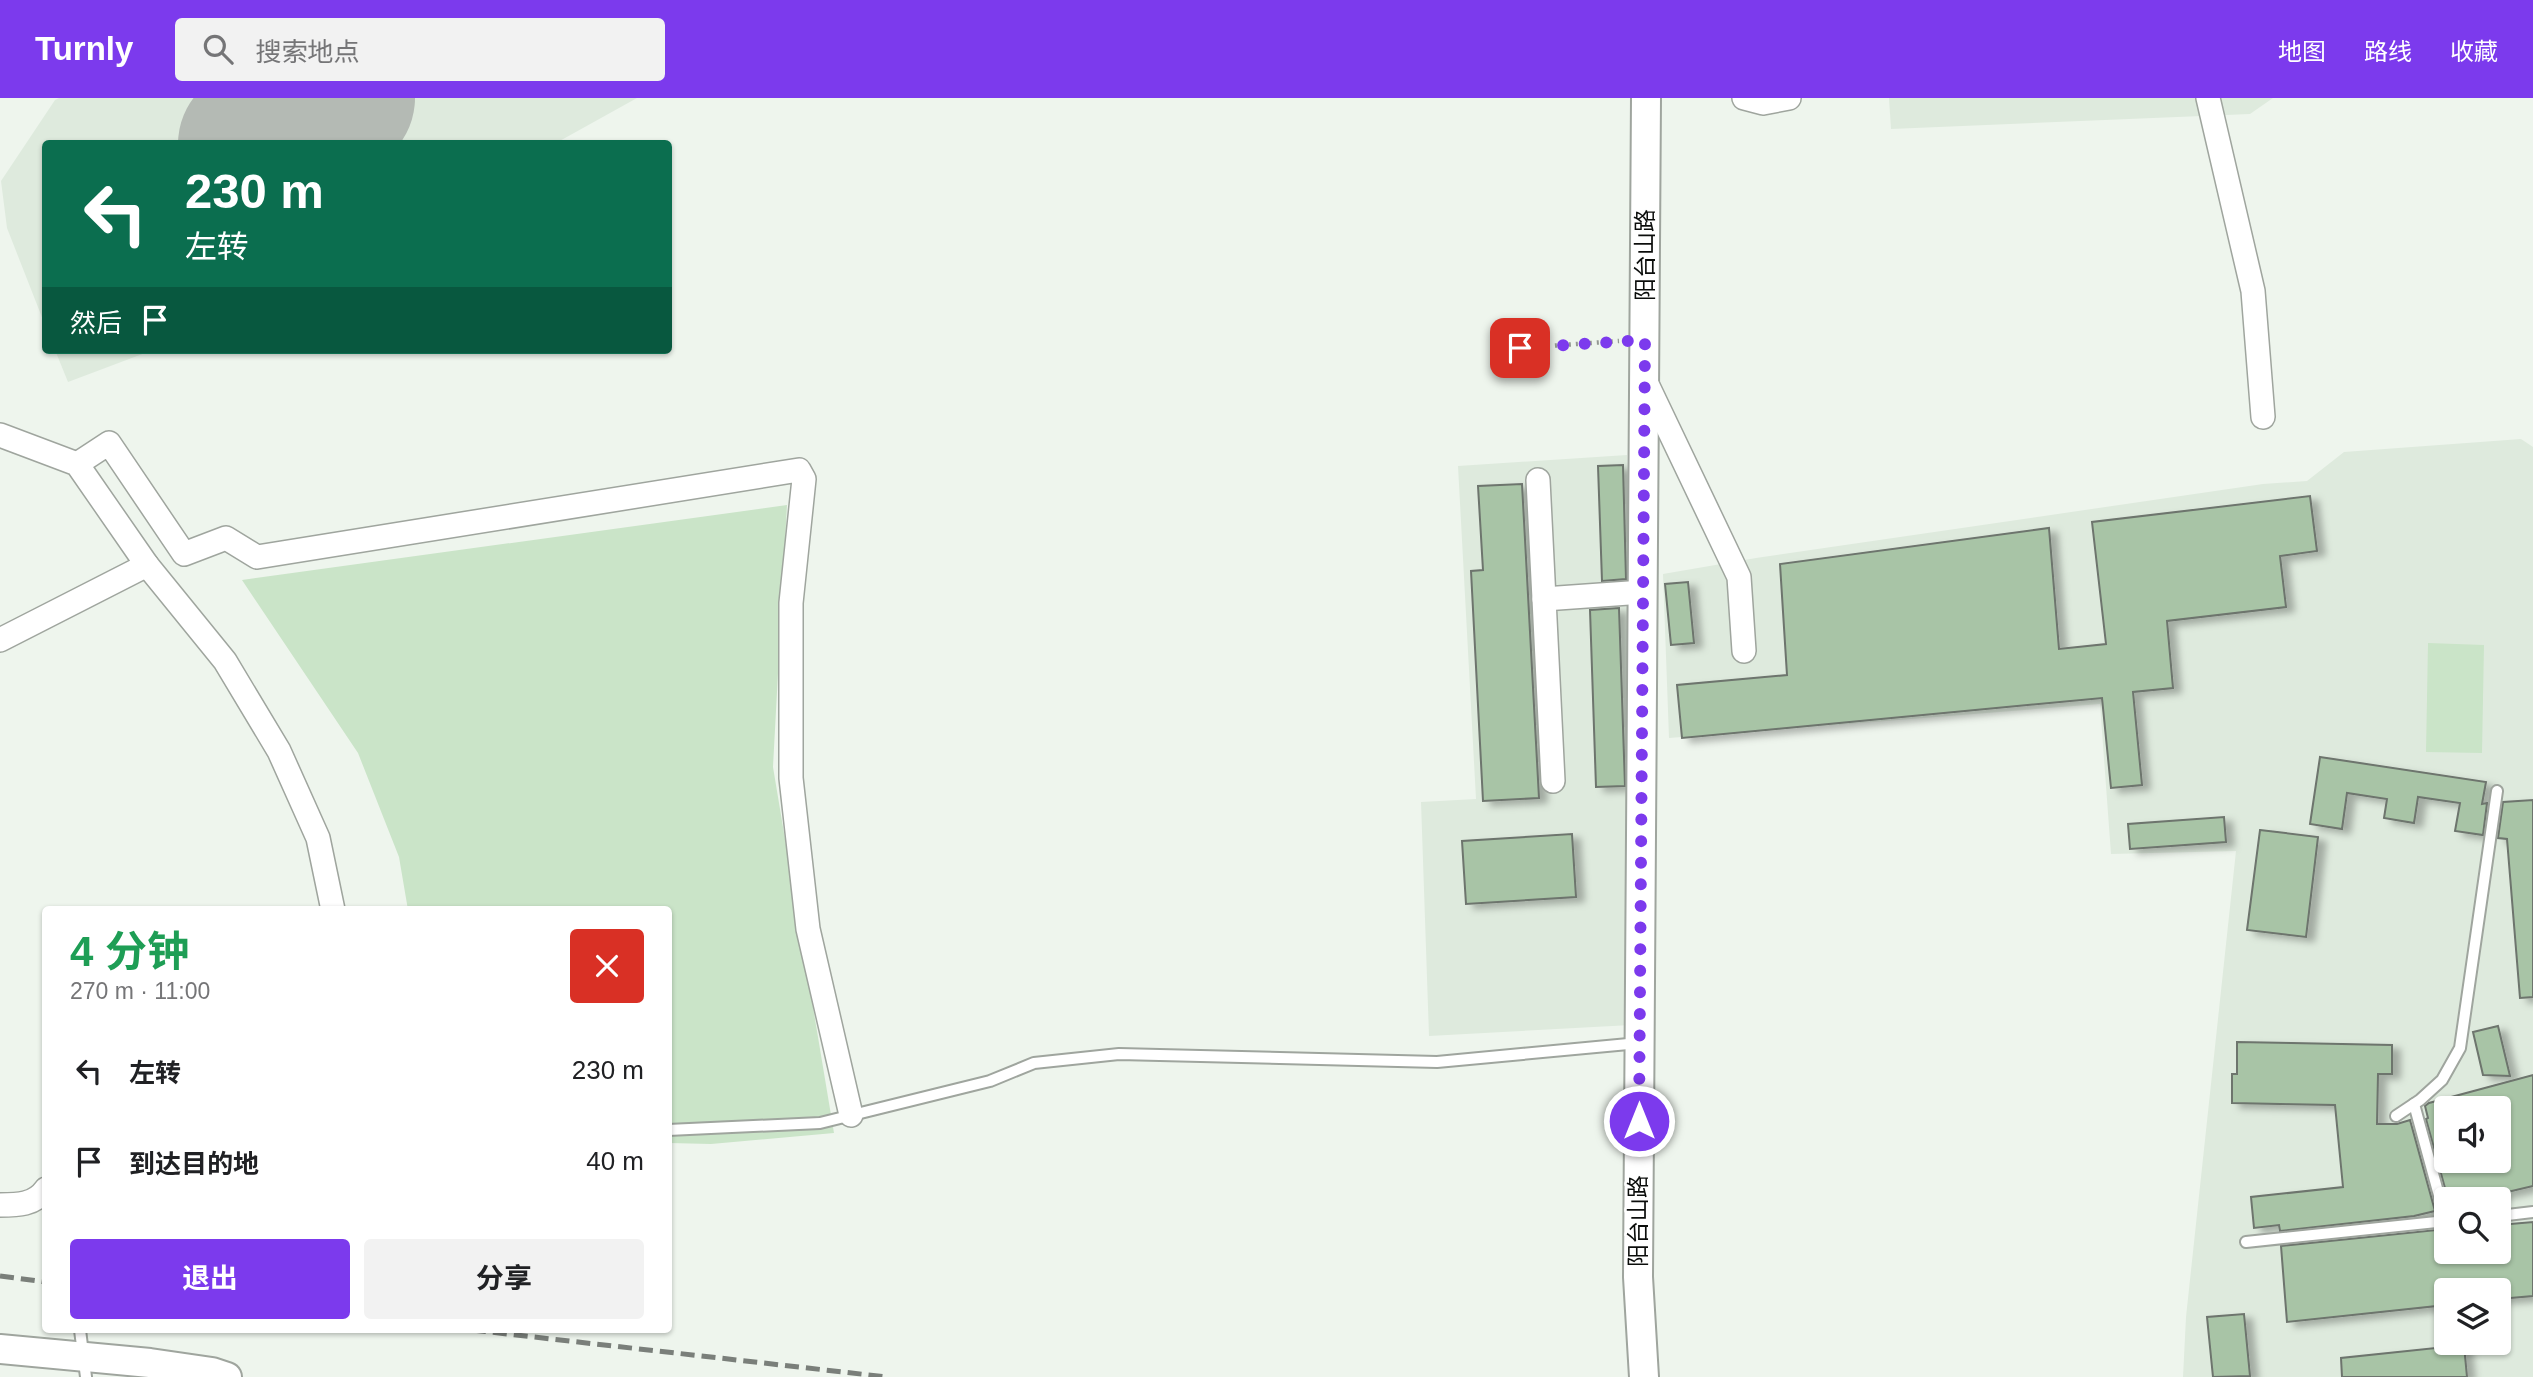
<!DOCTYPE html>
<html lang="zh">
<head>
<meta charset="utf-8">
<style>
	:root { --surface:#fff; --page:#f2f2f2; --text:#202124; --muted:#757577; --accent:#7c3aed }
	body { margin:0; font-family:Helvetica,"Noto Sans SC",sans-serif; background:var(--page); color:var(--text); height:100vh; display:flex; flex-direction:column; font-size:26px; white-space:nowrap }
	* { box-sizing:border-box; margin:0 }
	p { font-size:23px; color:var(--muted) }
	.icon { flex:none; width:38px; height:38px; fill:none; stroke:currentColor; stroke-width:2; stroke-linecap:round; stroke-linejoin:round }
	.map { position:relative; flex:1; overflow:hidden }
	.panel { position:absolute; left:42px; top:808px; width:630px; height:427px; display:flex; flex-direction:column; background:var(--surface); border-radius:7px; box-shadow:0 2px 5px #0004 }
	.panel>* { flex:none }
	.top-card { position:absolute; left:42px; top:42px; width:630px; height:214px; border-radius:7px; box-shadow:0 2px 5px #0004; background:#0b6e4f; color:#fff; overflow:hidden }
	.buttons { position:absolute; left:2434px; top:998px; display:grid; gap:14px }
	.buttons a { display:grid; place-items:center; width:77px; height:77px; border-radius:7px; background:var(--surface); box-shadow:0 2px 5px #0004; font-size:35px }
	.pin { position:absolute; display:grid; place-items:center; width:60px; height:60px; color:#fff; margin:-30px; border-radius:14px; box-shadow:0 4px 10px #0006 }
	.me { position:absolute; width:77px; margin:-38px; rotate:0deg; stroke-linejoin:round; filter:drop-shadow(0 0 5px #0008) }
	.turn { display:flex; align-items:center; gap:24px; height:147px; padding:0 28px; font-size:32px }
	.turn .icon { width:91px; height:91px; stroke-width:2.5 }
	.turn b { display:block; font-size:49px; line-height:60px }
	.then { display:flex; align-items:center; height:66px; padding:0 28px; background:#0003; gap:14px; font-size:26px }
	.round { display:grid; place-items:center; flex:none; width:74px; height:74px; border-radius:7px; background:var(--page) }
	.summary { display:flex; align-items:center; justify-content:space-between; height:119px; padding:0 28px }
	h1 { font-size:42px; font-weight:700; line-height:52px; color:#1e9e55 }
	.action { display:flex; gap:14px; margin-top:auto; padding:14px 28px }
	.action a { flex:1; height:80px; border-radius:7px; background:var(--accent); color:#fff; font-size:28px; font-weight:700; line-height:80px; text-align:center }
	.action a+a { background:var(--page); color:var(--text) }
	ul { padding:0; list-style:none }
	li { display:flex; align-items:center; gap:21px; height:91px; padding:0 28px }
	li div { flex:1 }
	li b { display:block; font-size:26px }
	li em { font-style:normal }
	header { display:flex; align-items:center; gap:42px; box-sizing:border-box; height:98px; padding:0 35px; background:var(--accent); color:#fff }
	header strong { font-size:33px }
	nav { display:flex; gap:38px; margin-inline-start:auto; font-size:24px }
	.search { width:490px; height:63px; background:var(--page); display:flex; align-items:center; gap:18px; box-sizing:border-box; padding:0 24px; border-radius:7px; color:var(--muted); font-size:26px }
	.map>svg:first-child { display:block }
</style>
</head>
<body>
<header>
<strong>Turnly</strong>
<div class="search"><svg class="icon" aria-label="search" viewBox="0 0 24 24"><circle cx="10" cy="10" r="6"/><path d="M15 15l6 6"/></svg>搜索地点</div>
<nav><a>地图</a><a>路线</a><a>收藏</a></nav>
</header>
<div class="map">
<svg width="2533" height="1279" viewBox="0 0 2533 1279">
	<defs>
		<filter id="shadow"><feDropShadow dx="8" dy="4.5" stdDeviation="3.5" flood-color="#0004"/></filter>
	</defs>
	<rect width="100%" height="100%" fill="#eef5ed"/>
	<g fill="#deeadd" fill-rule="evenodd">
		<polygon points="59,0 637,0 556,45 46,46 45,227 7,130 1,83 55,2"/>
		<polygon points="1889,0 2273,0 2250,16 1891,31"/>
		<polygon points="55,252 153,252 68,284"/>
		<path d="M2521,341L2533,349V1279H2183L2186,1219L2236,753L2111,756L2100,606L1669,640L1663,476L1756,460L2263,386L2307,383L2344,354ZM2446,1010H2499V1062H2446ZM2446,1101H2499V1153H2446ZM2446,1192H2499V1244H2446Z"/>
		<polygon points="1627,357 1630,504 1627,691 1631,927 1429,938 1421,704 1476,701 1458,368"/>
	</g>
	<g fill="#cae4c8">
		<polygon points="787,407 773,669 834,1035 711,1046 669,1045 668,812 408,812 399,759 358,655 242,482"/>
		<polygon points="2428,545 2484,547 2482,655 2426,654"/>
	</g>
	<g fill="none" stroke-linecap="round" stroke-linejoin="round">
		<polyline stroke="#b4bab4" stroke-width="152" points="254,46 339,0"/>
	</g>
	<g fill="#a8c4a6" stroke="#6d746d" stroke-width="2" fill-rule="evenodd" filter="url(#shadow)">
		<polygon points="1623,367 1626,481 1602,483 1598,368"/>
		<polygon points="1522,386 1539,700 1483,703 1471,473 1483,472 1478,388"/>
		<polygon points="2310,398 2317,453 2280,458 2286,509 2167,523 2173,590 2133,594 2142,687 2111,690 2102,600 1682,640 1677,587 1787,577 1780,466 2049,430 2059,551 2106,546 2092,424"/>
		<polygon points="1688,484 1694,545 1671,547 1665,486"/>
		<polygon points="1619,510 1625,688 1596,689 1590,512"/>
		<polygon points="2320,659 2486,684 2482,706 2487,705 2483,737 2455,733 2460,705 2418,699 2414,725 2384,720 2387,701 2347,695 2342,731 2310,726"/>
		<polygon points="2533,702 2533,899 2520,900 2507,741 2498,740 2503,704"/>
		<polygon points="2224,719 2226,744 2130,751 2128,726"/>
		<polygon points="2260,732 2318,739 2306,839 2247,832"/>
		<polygon points="1572,736 1576,799 1466,806 1462,743"/>
		<polygon points="2498,928 2510,978 2483,977 2473,934"/>
		<polygon points="2237,944 2392,947 2392,976 2378,976 2377,1026 2397,1026 2410,1022 2435,1113 2414,1118 2280,1133 2279,1127 2254,1130 2251,1099 2343,1089 2335,1007 2232,1005 2232,976 2237,976"/>
		<path d="M2533,977V1088L2478,1101H2448L2426,1021L2428,1020L2425,1008L2429,1005ZM2446,1010H2499V1062H2446Z"/>
		<polygon points="2533,1124 2533,1198 2499,1201 2499,1192 2446,1192 2446,1207 2287,1224 2281,1148 2446,1131 2446,1153 2499,1153 2499,1127"/>
		<polygon points="2244,1216 2250,1278 2213,1279 2207,1219"/>
		<polygon points="2464,1247 2467,1279 2342,1279 2341,1260"/>
	</g>
	<g fill="none" stroke-linecap="round" stroke-linejoin="round">
		<g stroke="#9fa59e" stroke-width="14">
			<g id="service">
				<polyline points="2414,1006 2446,1123"/>
				<polyline points="2396,1018 2420,1002 2442,982 2460,950 2497,693"/>
				<polyline points="668,1032 820,1025 990,983 1034,965 1119,956 1437,964 1639,945"/>
				<polyline points="2499,1118 2533,1114"/>
				<polyline points="2246,1144 2446,1123"/>
				<polyline points="80,1232 86,1279"/>
			</g>
		</g>
		<g stroke="#9fa59e" stroke-width="26">
			<g id="minor">
				<polyline points="1744,0 1763,5 1789,0"/>
				<polyline points="2208,0 2253,193 2263,319"/>
				<polyline points="1645,282 1739,479 1744,553"/>
				<polyline points="0,337 77,366 147,467 0,542"/>
				<polyline points="77,366 109,345 184,456 226,440 257,459 799,372 804,381 791,505 791,680 808,831 851,1017"/>
				<polyline points="1538,382 1544,501"/>
				<polyline points="147,467 225,563 279,653 318,740 333,812"/>
				<polyline points="1553,683 1544,501 1643,494"/>
				<path d="M0,1107C17,1107 35,1107 46,1091"/>
			</g>
		</g>
		<g stroke="#9fa59e" stroke-width="32">
			<g id="tertiary">
				<polyline points="0,1251 150,1265 212,1274 227,1279"/>
				<polyline points="1644,1279 1638,1179 1646,0"/>
			</g>
		</g>
		<polyline stroke="#939892" stroke-width="4.5" stroke-dasharray="2 5" stroke-linecap="butt" points="1520,250 1619,243"/>
		<use href="#service" stroke="#fff" stroke-width="10"/>
		<use href="#minor" stroke="#fff" stroke-width="23"/>
		<use href="#tertiary" stroke="#fff" stroke-width="28"/>
		<g stroke="#7a7f7a" stroke-width="5" stroke-dasharray="14 7" stroke-linecap="butt">
			<polyline points="0,1178 46,1184"/>
			<polyline points="472,1232 887,1279"/>
		</g>
	</g>
	<g fill="none" stroke-linecap="round" stroke-linejoin="round">
		<polyline stroke="#7c3aed" stroke-width="12" stroke-dasharray="0 21.6" points="1520,250 1645,242 1639,1023"/>
	</g>
	<g text-anchor="middle" dominant-baseline="central" stroke-width="5" stroke-linejoin="round" paint-order="stroke">
		<g font-size="23" fill="#0b0d0b" stroke="#fff">
			<text transform="translate(1645 157) rotate(-90)">阳台山路</text>
			<text transform="translate(1638 1123) rotate(-90)">阳台山路</text>
		</g>
	</g>
</svg>
<div class="buttons">
<a><svg class="icon" aria-label="sound" viewBox="0 0 24 24"><path d="M4 9h4l5-4v14l-5-4H4zM17 9q2 3 0 6"/></svg></a>
<a><svg class="icon" aria-label="search" viewBox="0 0 24 24"><circle cx="10" cy="10" r="6"/><path d="M15 15l6 6"/></svg></a>
<a><svg class="icon" aria-label="layers" viewBox="0 0 24 24"><path d="M12 4l9 5-9 5-9-5zM3 14l9 5 9-5"/></svg></a>
</div>
<div class="pin" style="left:1520px;top:250px;background:#d93025"><svg class="icon" aria-label="arrive" viewBox="0 0 24 24"><path d="M6 21V4h12l-3 4 3 4H6"/></svg></div>
<svg class="me" style="left:1639px;top:1023px" viewBox="-20 -20 40 40"><circle r="17" fill="#7c3aed" stroke="#fff" stroke-width="3"/><path d="M0-11L8 9 0 5-8 9z" fill="#fff"/></svg>
<div class="top-card">
<div class="turn"><svg class="icon" aria-label="left" viewBox="0 0 24 24"><path d="M17 20v-9H6M10 6l-5 5 5 5"/></svg><div><b>230 m</b>左转</div></div>
<div class="then">然后<svg class="icon" aria-label="arrive" viewBox="0 0 24 24"><path d="M6 21V4h12l-3 4 3 4H6"/></svg></div>
</div>
<section class="panel">
<div class="summary"><div><h1>4 分钟</h1><p>270 m · 11:00</p></div><a class="round" style="background:#d93025;color:#fff"><svg class="icon" aria-label="close" viewBox="0 0 24 24"><path d="M6 6l12 12M18 6L6 18"/></svg></a></div>
<ul>
<li><svg class="icon" aria-label="left" viewBox="0 0 24 24"><path d="M17 20v-9H6M10 6l-5 5 5 5"/></svg><div><b>左转</b></div><em>230 m</em></li>
<li><svg class="icon" aria-label="arrive" viewBox="0 0 24 24"><path d="M6 21V4h12l-3 4 3 4H6"/></svg><div><b>到达目的地</b></div><em>40 m</em></li>
</ul>
<div class="action"><a>退出</a><a>分享</a></div>
</section>
</div>
</body>
</html>
